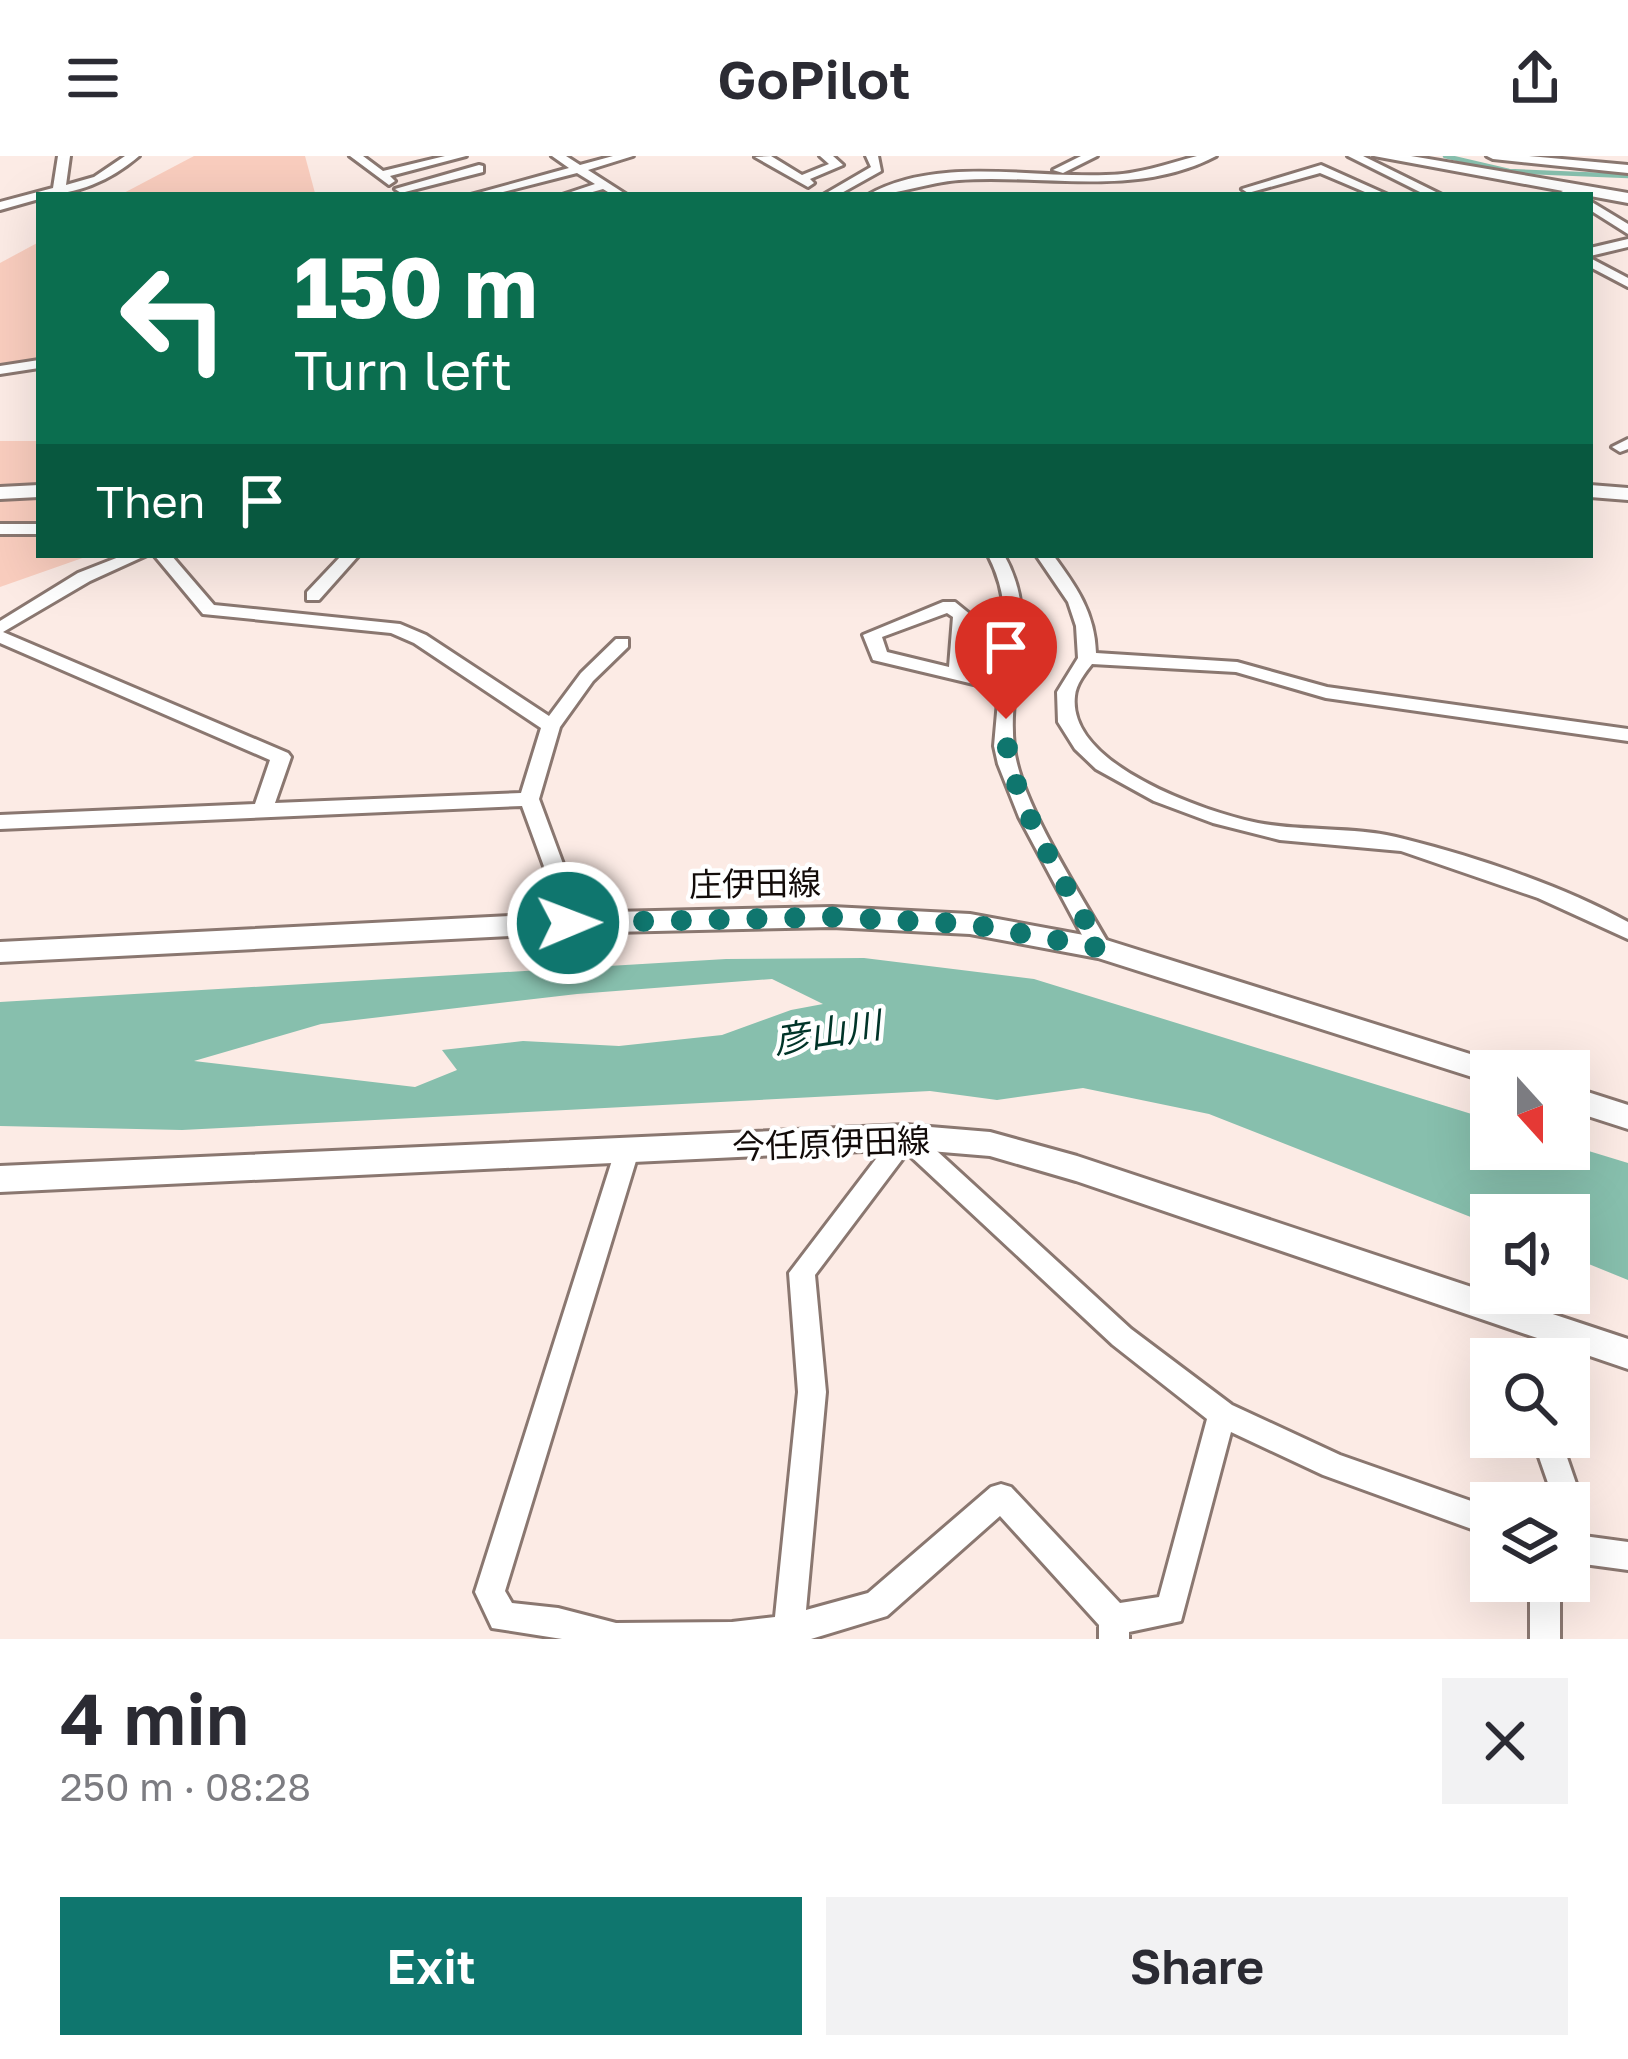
<!DOCTYPE html>
<html lang="en">
<head>
<meta charset="utf-8">
<style>
	:root { --surface:#fff; --page:#f2f2f3; --text:#2b2b33; --muted:#7c7c81; --accent:#0f766e }
	body { margin:0; font-family:"Golos Text","Noto Sans JP",sans-serif; background:var(--page); color:var(--text); height:100vh; display:flex; flex-direction:column; font-size:45px; white-space:nowrap }
	* { box-sizing:border-box; margin:0 }
	p { font-size:39px; color:var(--muted) }
	.icon { flex:none; width:66px; height:66px; fill:none; stroke:currentColor; stroke-width:2; stroke-linecap:round; stroke-linejoin:round }
	.map { position:relative; height:1483px; overflow:hidden }
	.details { display:flex; flex-direction:column; background:var(--surface); flex:1 }
	.details>* { flex:none }
	.guide { position:absolute; left:36px; top:36px; width:1557px; height:366px; border-radius:0px; box-shadow:0 12px 48px #0002; background:#0b6e4f; color:#fff; overflow:hidden }
	.needle { width:78px; rotate:159deg }
	.tools { position:absolute; left:1470px; top:894px; display:grid; gap:24px }
	.tools a { display:grid; place-items:center; width:120px; height:120px; border-radius:0px; background:var(--surface); box-shadow:0 12px 48px #0002; font-size:60px }
	.pin { position:absolute; display:grid; place-items:center; width:102px; height:102px; color:#fff; margin:-123px -51px; border-radius:50% 50% 50% 0; rotate:-45deg; box-shadow:0 0 12px #0007 }
	.pin .icon { rotate:45deg }
	.me { position:absolute; width:132px; margin:-66px; rotate:89deg; stroke-linejoin:round; filter:drop-shadow(0 0 9px #0008) }
	.turn { display:flex; align-items:center; gap:42px; height:252px; padding:0 60px; font-size:54px }
	.turn .icon { width:156px; height:156px; stroke-width:2.5 }
	.turn b { display:block; font-size:84px; line-height:102px }
	.then { display:flex; align-items:center; height:114px; padding:0 60px; background:#0003; gap:24px; font-size:45px }
	.round { display:grid; place-items:center; flex:none; width:126px; height:126px; border-radius:0px; background:var(--page) }
	.head { display:flex; align-items:center; justify-content:space-between; height:204px; padding:0 60px }
	h1 { font-size:72px; font-weight:600; line-height:90px }
	.cta { display:flex; gap:24px; margin-top:auto; padding:24px 60px }
	.cta a { flex:1; height:138px; border-radius:0px; background:var(--accent); color:#fff; font-size:48px; font-weight:600; line-height:138px; text-align:center }
	.cta a+a { background:var(--page); color:var(--text) }
	header { display:flex; justify-content:space-between; align-items:center; height:156px; padding:0 60px; background:var(--surface); font-size:54px; font-weight:600 }
	.map>svg:first-child { display:block }
</style>
</head>
<body>
<header><svg class="icon" aria-label="menu" viewBox="0 0 24 24"><path d="M4 6h16M4 12h16M4 18h16"/></svg>GoPilot<svg class="icon" aria-label="share" viewBox="0 0 24 24"><path d="M12 15V3M7 8l5-5 5 5M5 13v7h14v-7"/></svg></header>
<div class="map">
<svg width="1628" height="1483" viewBox="0 0 1628 1483">
	<rect width="100%" height="100%" fill="#fcebe5"/>
	<g fill="#f9cdbe">
		<polygon points="194,0 305,0 315,37 120,39"/>
		<polygon points="39,86 39,203 0,213 0,107"/>
		<polygon points="0,285 39,285 39,399 91,399 0,431"/>
	</g>
	<path fill="#87bfad" fill-rule="evenodd" d="M864,802L1034,823L1491,964V993H1569V989L1628,1007V1124L1569,1100V1059H1491V1069L1209,958L1083,932L997,944L930,935L182,974L0,970V846L726,803ZM772,823L823,848L791,854L722,879L619,890L523,885L442,894L457,914L415,931L194,905L321,868L577,838Z"/>
	<g fill="none" stroke-linecap="round" stroke-linejoin="round">
		<polyline stroke="#87bfad" stroke-width="4.5" points="1445,0 1509,15 1628,20"/>
		<g stroke="#8a7770" stroke-width="6">
			<g id="street">
				<path d="M58,0H70L66,29L94,21L125,0H139C111,24 77,39 39,39V43L0,54V46L53,32Z"/>
				<polygon points="350,0 363,0 383,15 445,0 466,0 390,20 395,25 389,29"/>
				<polygon points="552,0 566,0 580,9 613,0 633,0 588,14 627,39 613,39 603,33 582,39 562,39 595,28 577,17 491,39 471,39 569,12"/>
				<polygon points="771,0 802,19 829,8 820,0 833,0 843,9 810,23 814,27 808,31 755,1"/>
				<polygon points="866,0 878,0 881,15 838,39 823,39 871,11"/>
				<polygon points="1081,0 1097,0 1063,17 1053,14"/>
				<path d="M1197,0H1216C1136,42 1045,18 959,24C928,26 899,39 868,39C936,0 1031,22 1106,19C1137,19 1167,8 1197,0Z"/>
				<polygon points="1348,0 1363,0 1442,39 1426,39"/>
				<polygon points="1487,0 1529,0 1628,9 1628,17 1493,3"/>
				<polygon points="479,9 483,10 483,16 401,37 395,33"/>
				<polygon points="1321,9 1388,39 1372,39 1320,17 1248,37 1242,33"/>
				<polygon points="1575,29 1585,32 1575,39 1559,37"/>
				<polygon points="1590,45 1628,68 1628,78 1590,54"/>
				<polygon points="1628,83 1628,91 1590,100 1590,92"/>
				<polygon points="1590,102 1628,122 1628,131 1590,111"/>
				<polygon points="39,204 39,212 0,218 0,210"/>
				<polygon points="1628,283 1628,293 1620,296 1612,291"/>
				<rect x="0" y="368" width="39" height="10"/>
				<polygon points="124,399 147,399 90,425 3,476 288,597 291,601 275,647 521,637 541,572 414,487 391,477 203,458 154,399 171,399 214,449 400,468 426,479 549,560 581,517 616,483 628,483 628,491 593,525 560,571 539,643 573,735 579,767 576,772 560,772 553,735 522,650 0,673 0,659 255,648 270,604 0,487 0,465 78,417"/>
				<polygon points="342,399 359,399 319,444 307,444 307,436"/>
				<path d="M988,399H1004C1042,467 1006,522 1014,591C1019,645 1083,742 1111,792L1100,800L1089,792L1019,661L998,608L994,590L999,534L873,504L863,479L943,446H955L971,459L966,515L1001,523C1007,478 1009,439 988,399ZM947,457L953,461L949,511L887,496L882,481Z"/>
				<path d="M1036,399H1053C1076,430 1095,457 1096,497L1237,506L1327,531L1628,573V585L1326,542L1236,516L1092,508C1085,517 1076,528 1075,540C1067,609 1205,656 1258,667C1306,676 1357,670 1404,683C1476,701 1563,730 1628,766V783L1538,742L1401,695L1280,684L1213,667L1154,645L1096,613L1075,593L1058,566L1057,536L1078,502L1076,470L1068,446Z"/>
				<path d="M906,971L914,974L1131,1173L1232,1249L1340,1299L1491,1352V1380L1323,1319L1231,1276L1181,1465L1129,1476V1483H1099V1469L1000,1360L887,1460L811,1483H562L492,1472L475,1436L615,995L618,988L627,985L636,988L639,995L505,1435L512,1447L558,1452L616,1467L732,1466L775,1461L798,1236L789,1117L898,974ZM907,997L1113,1189L1207,1263L1159,1441L1120,1447L1011,1331L1001,1328L991,1331L868,1437L806,1454L826,1236L815,1119Z"/>
				<polygon points="1567,1165 1576,1169 1580,1177 1569,1206 1569,1203 1544,1203 1558,1169"/>
				<polygon points="1532,1281 1560,1281 1582,1345 1578,1355 1569,1358 1569,1347 1555,1347"/>
				<polygon points="1569,1378 1628,1386 1628,1414 1569,1406"/>
				<rect x="1530" y="1425" width="30" height="58"/>
			</g>
		</g>
		<g stroke="#8a7770" stroke-width="6">
			<g id="secondary">
				<polygon points="39,329 39,341 0,343 0,331"/>
				<polygon points="1590,329 1628,332 1628,344 1590,341"/>
				<polygon points="832,751 970,758 1100,782 1502,908 1505,915 1491,915 1491,927 1098,802 970,778 832,771 568,777 0,806 0,786 568,757"/>
				<polygon points="1569,930 1628,949 1628,973 1569,954"/>
				<polygon points="906,969 990,976 1077,1000 1628,1183 1628,1213 1076,1025 990,1000 906,993 0,1036 0,1010"/>
			</g>
		</g>
		<g stroke="#8a7770" stroke-width="6">
			<polygon id="primary" points="1374,0 1411,0 1628,37 1628,47"/>
		</g>
		<use href="#street" fill="#fff" fill-rule="evenodd"/>
		<use href="#secondary" fill="#fff" fill-rule="evenodd"/>
		<use href="#primary" fill="#fff" fill-rule="evenodd"/>
	</g>
	<g fill="none" stroke-linecap="round" stroke-linejoin="round">
		<path stroke="#0f766e" stroke-width="21" stroke-dasharray="0 37.8" d="M568,767L832,761L970,768L1100,792C1067,727 1001,635 1006,563"/>
	</g>
	<g text-anchor="middle" dominant-baseline="central" stroke-width="9" stroke-linejoin="round" paint-order="stroke">
		<g font-size="33" fill="#120b09" stroke="#fff">
			<text transform="translate(755 727) rotate(-1)">庄伊田線</text>
			<text transform="translate(831 987) rotate(-2)">今任原伊田線</text>
		</g>
		<g font-size="36" font-style="italic" fill="#003428" stroke="#fff">
			<text transform="translate(827 876) rotate(-9)">彦山川</text>
		</g>
	</g>
</svg>
<div class="tools">
<a><svg class="needle" viewBox="-14 -14 28 28"><path d="M0-13l5 13h-10z" fill="#e53935"/><path d="M0 13l5-13h-10z" fill="#7c7c81"/></svg></a>
<a><svg class="icon" aria-label="sound" viewBox="0 0 24 24"><path d="M4 9h4l5-4v14l-5-4H4zM17 9q2 3 0 6"/></svg></a>
<a><svg class="icon" aria-label="search" viewBox="0 0 24 24"><circle cx="10" cy="10" r="6"/><path d="M15 15l6 6"/></svg></a>
<a><svg class="icon" aria-label="layers" viewBox="0 0 24 24"><path d="M12 4l9 5-9 5-9-5zM3 14l9 5 9-5"/></svg></a>
</div>
<div class="pin" style="left:1006px;top:563px;background:#d93025"><svg class="icon" aria-label="arrive" viewBox="0 0 24 24"><path d="M6 21V4h12l-3 4 3 4H6"/></svg></div>
<svg class="me" style="left:568px;top:767px" viewBox="-20 -20 40 40"><circle r="17" fill="#0f766e" stroke="#fff" stroke-width="3"/><path d="M0-11L8 9 0 5-8 9z" fill="#fff"/></svg>
<div class="guide">
<div class="turn"><svg class="icon" aria-label="left" viewBox="0 0 24 24"><path d="M17 20v-9H6M10 6l-5 5 5 5"/></svg><div><b>150 m</b>Turn left</div></div>
<div class="then">Then<svg class="icon" aria-label="arrive" viewBox="0 0 24 24"><path d="M6 21V4h12l-3 4 3 4H6"/></svg></div>
</div>
</div>
<section class="details">
<div class="head"><div><h1>4 min</h1><p>250 m · 08:28</p></div><a class="round"><svg class="icon" aria-label="close" viewBox="0 0 24 24"><path d="M6 6l12 12M18 6L6 18"/></svg></a></div>
<div class="cta"><a>Exit</a><a>Share</a></div>
</section>
</body>
</html>
